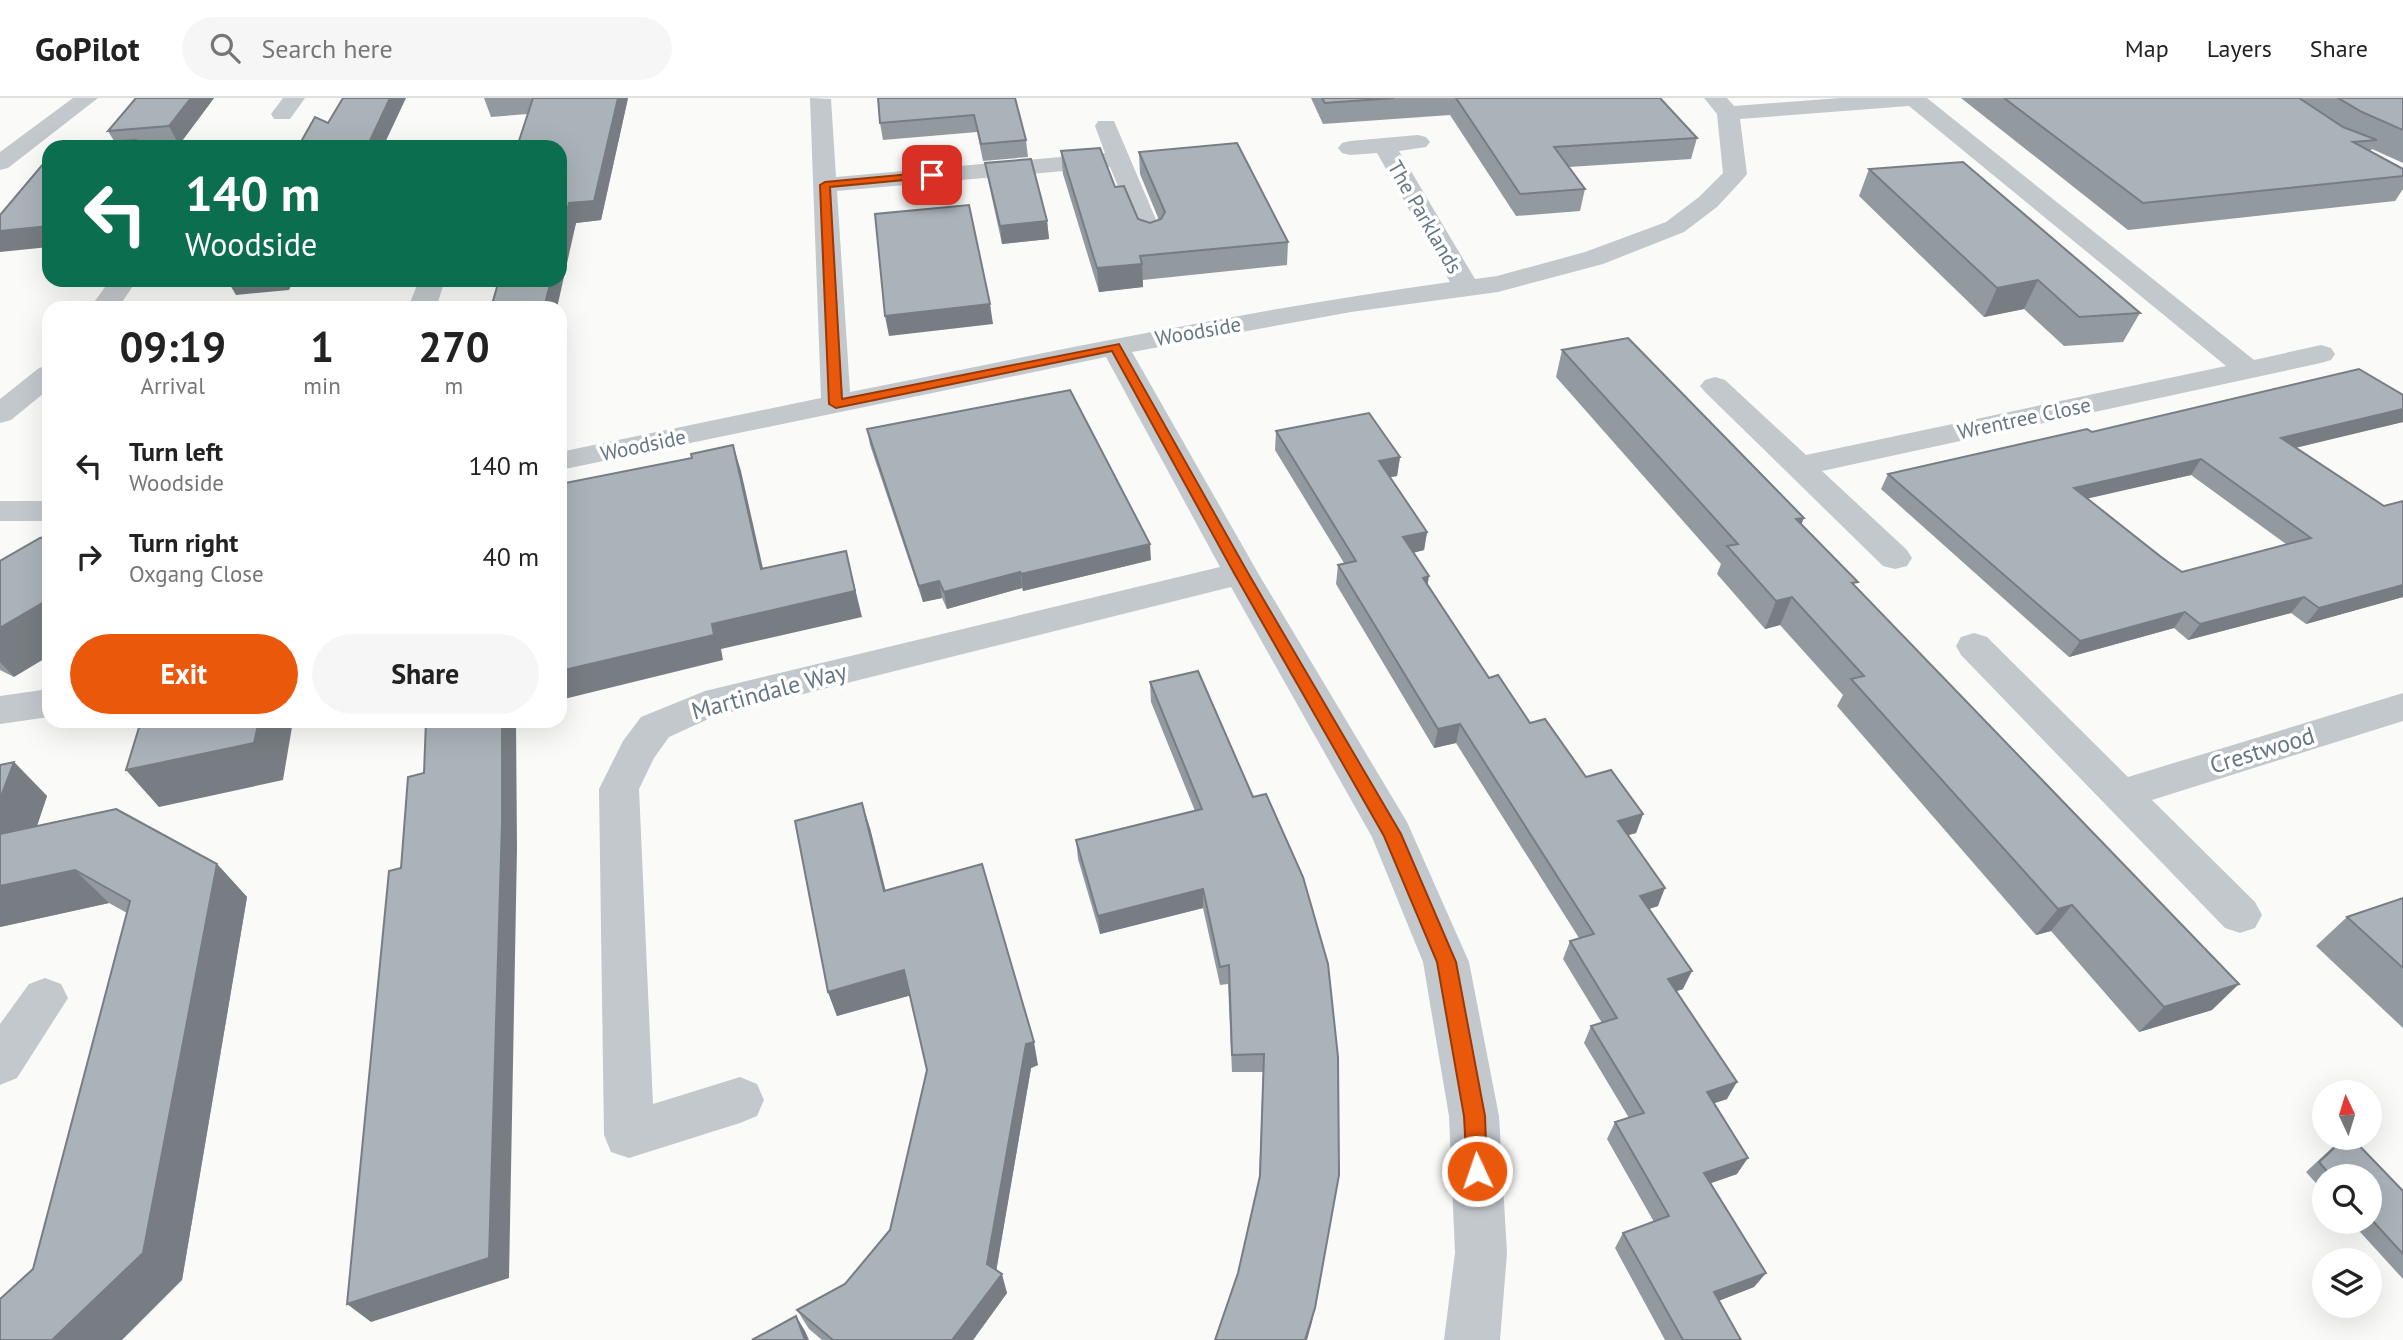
<!DOCTYPE html>
<html lang="en">
<head>
<meta charset="utf-8">
<style>
	:root { --surface:#fff; --page:#f6f6f6; --text:#222; --muted:#767676; --line:#e0e0e0; --accent:#ea580c }
	body { margin:0; font-family:"PT Sans",sans-serif; background:var(--page); color:var(--text); height:100vh; display:flex; flex-direction:column; font-size:26px; white-space:nowrap }
	* { box-sizing:border-box; margin:0 }
	p { font-size:23px; color:var(--muted) }
	.icon { flex:none; width:38px; height:38px; fill:none; stroke:currentColor; stroke-width:2; stroke-linecap:round; stroke-linejoin:round }
	.map { position:relative; flex:1; overflow:hidden }
	.side { position:absolute; left:42px; top:203px; width:525px; height:427px; display:flex; flex-direction:column; background:var(--surface); border-radius:21px; box-shadow:0 7px 28px #0002 }
	.side>* { flex:none }
	.top-card { position:absolute; left:42px; top:42px; width:525px; height:147px; border-radius:21px; box-shadow:0 7px 28px #0002; background:#0b6e4f; color:#fff; overflow:hidden }
	.needle { width:46px; rotate:356deg }
	.controls { position:absolute; left:2312px; top:982px; display:grid; gap:14px }
	.controls a { display:grid; place-items:center; width:70px; height:70px; border-radius:50%; background:var(--surface); box-shadow:0 7px 28px #0002; font-size:35px }
	.pin { position:absolute; display:grid; place-items:center; width:60px; height:60px; color:#fff; margin:-30px; border-radius:14px; box-shadow:0 4px 10px #0006 }
	.me { position:absolute; width:77px; margin:-38px; rotate:357deg; stroke-linejoin:round; filter:drop-shadow(0 0 5px #0008) }
	.turn { display:flex; align-items:center; gap:24px; height:147px; padding:0 28px; font-size:32px }
	.turn .icon { width:91px; height:91px; stroke-width:2.5 }
	.turn b { display:block; font-size:49px; line-height:60px }
	.eta { display:flex; justify-content:space-evenly; align-items:center; height:119px; text-align:center }
	.eta b { font-size:42px; font-weight:700; line-height:49px }
	.button { display:flex; gap:14px; margin-top:auto; padding:14px 28px }
	.button a { flex:1; height:80px; border-radius:42px; background:var(--accent); color:#fff; font-size:28px; font-weight:700; line-height:80px; text-align:center }
	.button a+a { background:var(--page); color:var(--text) }
	ul { padding:0; list-style:none }
	li { display:flex; align-items:center; gap:21px; height:91px; padding:0 28px }
	li div { flex:1 }
	li b { display:block; font-size:26px }
	li em { font-style:normal }
	header { display:flex; align-items:center; gap:42px; box-sizing:border-box; height:98px; padding:0 35px; background:var(--surface); border-bottom:2px solid var(--line) }
	header strong { font-size:33px }
	nav { display:flex; gap:38px; margin-inline-start:auto; font-size:24px }
	.search { width:490px; height:63px; background:var(--page); display:flex; align-items:center; gap:18px; box-sizing:border-box; padding:0 24px; border-radius:38px; color:var(--muted); font-size:26px }
	.map>svg:first-child { display:block }
</style>
</head>
<body>
<header>
<strong>GoPilot</strong>
<div class="search"><svg class="icon" aria-label="search" viewBox="0 0 24 24"><circle cx="10" cy="10" r="6"/><path d="M15 15l6 6"/></svg>Search here</div>
<nav><a>Map</a><a>Layers</a><a>Share</a></nav>
</header>
<div class="map">
<svg width="2403" height="1242" viewBox="0 0 2403 1242">
	<rect width="100%" height="100%" fill="#fafaf8"/>
	<g fill="none" stroke-linecap="round" stroke-linejoin="round">
		<g fill="#c3c8cc" fill-rule="evenodd">
			<polygon points="283,0 305,0 290,21 274,21 271,16"/>
			<path d="M810,0L831,1L836,79L1105,55L1095,28L1098,23H1114L1163,138L1159,143L1150,146L1141,143L1110,69L837,93L850,294C1049,254 1248,212 1450,184L1377,55L1350,57L1342,55L1338,50L1342,45L1350,43L1418,37L1426,39L1430,44L1426,49L1399,53L1475,181L1497,178L1585,154L1666,124L1699,99L1723,75L1717,16L1704,0H1727L1734,8L1840,0H1927L2254,262L2321,247L2331,250L2335,256L2331,262L2321,265L1822,373L1907,452L1912,460L1907,468L1895,471L1883,468L1705,294L1700,288L1705,282L1715,279L1725,282L1806,357L2226,268L1909,8L1740,21L1747,76L1743,81L1717,109L1684,134L1603,166L1498,194L1351,214L1132,254L1258,475L1407,724L1469,864L1499,1018L1507,1155L1500,1242H1444L1455,1155L1449,1018L1423,864L1372,739L1231,489L715,618L669,639L654,660L639,691L653,1006L740,979L757,986L764,1002L757,1018L740,1025L629,1060L611,1054L604,1037L599,691L623,643L641,619L705,593L1220,469L1106,259L560,372V354L821,300Z"/>
			<polygon points="110,182 137,182 118,210 90,210"/>
			<polygon points="419,182 445,182 436,210 408,210"/>
			<polygon points="49,267 49,291 11,322 0,325 0,301 39,270"/>
			<rect x="0" y="403" width="49" height="20"/>
			<polygon points="1974,535 1987,539 2128,679 2403,595 2403,623 2152,702 2255,804 2262,817 2255,830 2240,835 2225,830 1961,557 1956,548 1961,539"/>
			<polygon points="49,591 49,619 0,626 0,598"/>
			<polygon points="45,880 61,886 68,900 17,980 0,987 0,926 29,886"/>
		</g>
		<polygon fill="#c3c8cc" fill-rule="evenodd" points="73,0 98,0 8,70 0,72 0,54"/>
	</g>
	<g fill="#929a9f" fill-rule="evenodd">
		<polygon points="214,0 179,47 155,49 58,49 114,43 108,33"/>
		<polygon points="484,0 628,0 601,122 576,125 560,182 528,16 491,19"/>
		<polygon points="1015,0 1026,42 1028,59 983,63 977,34 883,42 880,25"/>
		<polygon points="1311,0 1660,0 1697,40 1691,61 1569,69 1585,91 1580,113 1516,118 1450,17 1323,26"/>
		<polygon points="1961,0 2403,0 2403,65 2372,51 2370,53 2403,71 2403,91 2395,103 2128,132"/>
		<polygon points="1061,53 1138,121 1150,125 1159,122 1140,76 1139,54 1288,144 1287,167 1143,182 1143,189 1099,194 1063,76"/>
		<polygon points="985,65 1047,123 1049,141 1002,146 988,82"/>
		<polygon points="1869,71 2140,215 2123,244 2064,248 2024,211 1984,219 1859,98"/>
		<polygon points="1562,252 1801,426 1855,488 2212,912 2139,934 2051,833 2036,837 1837,608 1843,597 1780,527 1765,531 1717,476 1721,466 1556,279"/>
		<path d="M2403,324L2295,349L2384,408L2403,403V499L2306,526L2291,515L2188,542L2174,530L2069,559L1881,391L1888,376L2092,334ZM2191,377L2286,446L2182,474L2087,400Z"/>
		<polygon points="867,331 1151,462 1023,493 1022,490 947,511 942,500 923,504 870,347"/>
		<polygon points="1276,333 1400,359 1397,378 1390,379 1427,434 1424,452 1413,455 1428,487 1489,580 1530,625 1586,679 1643,716 1636,735 1628,737 1658,808 1649,811 1683,891 1677,893 1727,1001 1714,1005 1737,1076 1711,1085 1766,1175 1754,1189 1718,1203 1741,1242 1665,1242 1615,1150 1623,1135 1654,1124 1607,1041 1615,1024 1629,1020 1584,945 1591,928 1602,925 1563,861 1570,843 1579,840 1456,645 1434,650 1336,486 1338,467 1344,465 1275,352"/>
		<polygon points="0,463 14,579 0,572"/>
		<polygon points="1198,573 1312,1224 1238,1175 1259,1081 1263,974 1232,974 1228,886 1220,887 1203,810 1100,836 1078,761 1076,742 1195,713 1151,604 1150,584"/>
		<polygon points="14,664 47,698 37,728 217,766 247,799 182,1182 33,1171 127,815 109,805 0,829"/>
		<polygon points="870,730 885,793 1038,967 1031,970 996,1172 1007,1195 973,1242 822,1242 809,1231 797,1212 845,1186 890,1132 927,972 910,897 837,918 828,894"/>
		<polygon points="2403,800 2403,930 2316,848 2347,819"/>
		<polygon points="2344,1040 2352,1040 2403,1093 2403,1181 2351,1124 2370,1124 2370,1078 2324,1078 2324,1094 2306,1074 2336,1046"/>
	</g>
	<g fill="#777d82">
		<polygon points="191,0 214,0 179,47 169,28"/>
		<polygon points="390,0 406,0 383,49 367,49"/>
		<polygon points="618,0 628,0 601,122 576,125 557,210 544,210 551,182 560,182 560,144 569,105"/>
		<polygon points="135,42 139,49 129,49"/>
		<polygon points="1047,123 1049,141 1002,146 1000,128"/>
		<polygon points="49,128 49,149 0,154 0,133"/>
		<polygon points="1142,166 1143,189 1099,194 1097,170"/>
		<polygon points="227,182 294,182 289,192 236,197"/>
		<polygon points="2038,182 2024,211 1984,219 1997,190"/>
		<polygon points="990,206 993,226 889,238 885,218"/>
		<polygon points="2403,311 2403,324 2270,356 2281,340"/>
		<polygon points="733,347 741,373 769,497 761,471"/>
		<polygon points="1400,359 1397,378 1376,382 1379,363"/>
		<polygon points="2201,361 2191,377 2064,406 2074,390"/>
		<polygon points="1804,420 1793,447 1796,421"/>
		<polygon points="1427,434 1424,452 1400,458 1403,439"/>
		<polygon points="1150,446 1151,462 1023,493 1021,476"/>
		<polygon points="846,453 862,519 721,551 723,562 560,602 560,573 712,526"/>
		<polygon points="1020,474 1022,490 947,511 944,494"/>
		<polygon points="1429,478 1426,497 1423,480"/>
		<polygon points="939,483 942,500 923,504 919,488"/>
		<polygon points="2403,487 2403,499 2306,526 2319,510"/>
		<polygon points="1792,499 1780,527 1765,531 1776,503"/>
		<polygon points="2304,499 2291,515 2188,542 2200,526"/>
		<polygon points="49,501 49,558 14,579 0,564 0,530"/>
		<polygon points="2185,514 2174,530 2069,559 2080,543"/>
		<polygon points="259,623 293,623 283,682 159,709 126,672"/>
		<polygon points="502,623 522,623 516,624 517,750 509,1180 371,1224 347,1206"/>
		<polygon points="1460,626 1456,645 1434,650 1438,631"/>
		<polygon points="14,664 47,698 22,772 0,752 0,701"/>
		<polygon points="862,705 870,730 892,818 884,793"/>
		<polygon points="1643,716 1636,735 1611,742 1618,723"/>
		<polygon points="217,766 247,799 182,1182 122,1242 52,1242"/>
		<polygon points="75,772 109,805 0,829 0,788"/>
		<polygon points="1665,790 1658,808 1633,816 1640,798"/>
		<polygon points="1203,791 1203,810 1100,836 1098,818"/>
		<polygon points="2072,807 2051,833 2036,837 2058,811"/>
		<polygon points="904,872 912,897 837,918 828,894"/>
		<polygon points="1692,873 1683,891 1660,898 1668,881"/>
		<polygon points="2239,886 2212,912 2139,934 2164,909"/>
		<polygon points="1034,944 1038,967 1031,970 994,1186 987,1166 1026,946"/>
		<polygon points="1737,984 1727,1001 1697,1011 1707,994"/>
		<polygon points="1748,1060 1737,1076 1694,1091 1704,1075"/>
		<polygon points="1336,1094 1312,1224 1307,1242 1305,1242"/>
		<polygon points="1766,1175 1754,1189 1703,1209 1714,1194"/>
		<polygon points="1002,1176 1007,1195 973,1242 952,1242"/>
		<polygon points="796,1218 805,1233 809,1242 805,1242"/>
	</g>
	<g fill="#aab3b9" stroke="#777d82" stroke-width="2" fill-rule="evenodd">
		<polygon points="136,0 191,0 169,28 108,33"/>
		<polygon points="343,0 390,0 367,49 298,49 315,19 328,25"/>
		<polygon points="533,0 618,0 594,103 569,105 560,144 560,49 517,49"/>
		<polygon points="878,0 1015,0 1026,42 981,46 974,17 880,25"/>
		<polygon points="1322,0 1394,0 1325,5"/>
		<polygon points="1456,0 1660,0 1697,40 1554,49 1585,91 1520,96"/>
		<polygon points="2004,0 2299,0 2343,29 2377,42 2353,44 2403,71 2403,78 2143,105"/>
		<polygon points="2338,0 2403,0 2403,32 2362,14"/>
		<polygon points="135,42 129,49 58,49 58,48"/>
		<polygon points="1237,45 1288,144 1140,158 1142,166 1097,170 1061,53 1100,50 1115,89 1124,88 1138,121 1150,125 1161,121 1165,114 1139,54"/>
		<polygon points="49,59 49,128 0,133 0,117"/>
		<polygon points="1031,61 1047,123 1000,128 985,65"/>
		<polygon points="1963,64 2140,215 2079,219 2038,182 1997,190 1869,71"/>
		<polygon points="969,107 990,206 885,218 875,116"/>
		<polygon points="499,182 551,182 544,210 491,210"/>
		<polygon points="1628,240 1804,420 1796,421 1858,484 1852,485 2239,886 2164,909 2072,807 2058,811 1851,581 1864,578 1792,499 1776,503 1727,448 1738,446 1562,252"/>
		<path d="M2359,271L2403,297V311L2281,340L2384,408L2403,403V487L2319,510L2304,499L2200,526L2185,514L2080,543L1888,376L2087,331L2092,334ZM2201,361L2311,440L2182,474L2161,459L2074,390Z"/>
		<polygon points="1070,292 1150,446 1021,476 1020,474 944,494 939,483 919,488 867,331"/>
		<polygon points="1369,315 1400,359 1379,363 1427,434 1403,439 1429,478 1423,480 1489,580 1498,577 1530,625 1545,621 1586,679 1611,672 1643,716 1618,723 1665,790 1640,798 1692,873 1668,881 1737,984 1707,994 1748,1060 1704,1075 1766,1175 1714,1194 1741,1242 1683,1242 1623,1135 1669,1118 1615,1024 1644,1015 1591,928 1617,920 1570,843 1594,836 1460,626 1438,631 1338,467 1356,463 1276,333"/>
		<polygon points="733,347 761,471 846,453 855,493 712,526 714,537 560,573 560,386 692,360 691,356"/>
		<polygon points="49,438 49,501 0,530 0,463 40,440"/>
		<polygon points="1198,573 1253,699 1266,696 1303,779 1328,866 1338,959 1339,1077 1315,1210 1305,1242 1215,1242 1238,1175 1260,1078 1264,956 1232,957 1229,867 1220,869 1203,791 1098,818 1076,742 1202,711 1150,584"/>
		<polygon points="141,623 259,623 254,645 126,672"/>
		<polygon points="426,623 502,623 502,725 489,1160 347,1206 389,773 401,770 408,679 424,675"/>
		<polygon points="14,664 0,701 0,667"/>
		<polygon points="862,705 884,793 982,766 1034,944 1026,946 987,1166 1002,1176 952,1242 833,1242 797,1212 845,1186 890,1132 927,972 904,872 828,894 795,723"/>
		<polygon points="116,711 217,766 143,1155 52,1242 0,1242 0,1201 33,1171 130,803 75,772 0,788 0,736"/>
		<polygon points="2403,800 2403,870 2347,819"/>
		<polygon points="2345,1040 2352,1040 2403,1093 2403,1156 2370,1120 2370,1078 2331,1078 2319,1064"/>
		<polygon points="796,1218 805,1242 752,1242"/>
	</g>
	<polygon fill="#ea580c" stroke="#983908" stroke-width="2" points="932,74 936,75 936,79 830,89 842,301 1119,246 1248,475 1401,736 1456,864 1485,1018 1487,1073 1484,1080 1477,1083 1470,1080 1467,1073 1464,1018 1437,864 1384,738 1234,475 1112,253 836,310 829,306 820,87 825,84"/>
	<g text-anchor="middle" dominant-baseline="central" stroke-width="7" stroke-linejoin="round" paint-order="stroke">
		<g font-size="21" fill="#657683" stroke="#fff">
			<text transform="translate(1425 119) rotate(60)">The Parklands</text>
			<text transform="translate(1198 233) rotate(-10)">Woodside</text>
			<text transform="translate(2024 320) rotate(-12)">Wrentree Close</text>
			<text transform="translate(643 347) rotate(-12)">Woodside</text>
		</g>
		<g font-size="24" fill="#657683" stroke="#fff">
			<text transform="translate(769 593) rotate(-15)">Martindale Way</text>
			<text transform="translate(2262 652) rotate(-17)">Crestwood</text>
		</g>
	</g>
</svg>
<div class="controls">
<a><svg class="needle" viewBox="-14 -14 28 28"><path d="M0-13l5 13h-10z" fill="#e53935"/><path d="M0 13l5-13h-10z" fill="#767676"/></svg></a>
<a><svg class="icon" aria-label="search" viewBox="0 0 24 24"><circle cx="10" cy="10" r="6"/><path d="M15 15l6 6"/></svg></a>
<a><svg class="icon" aria-label="layers" viewBox="0 0 24 24"><path d="M12 4l9 5-9 5-9-5zM3 14l9 5 9-5"/></svg></a>
</div>
<div class="pin" style="left:932px;top:77px;background:#d93025"><svg class="icon" aria-label="arrive" viewBox="0 0 24 24"><path d="M6 21V4h12l-3 4 3 4H6"/></svg></div>
<svg class="me" style="left:1477px;top:1073px" viewBox="-20 -20 40 40"><circle r="17" fill="#ea580c" stroke="#fff" stroke-width="3"/><path d="M0-11L8 9 0 5-8 9z" fill="#fff"/></svg>
<div class="top-card">
<div class="turn"><svg class="icon" aria-label="left" viewBox="0 0 24 24"><path d="M17 20v-9H6M10 6l-5 5 5 5"/></svg><div><b>140 m</b>Woodside</div></div>
</div>
<section class="side">
<div class="eta">
<div><b>09:19</b><p>Arrival</p></div>
<div><b>1</b><p>min</p></div>
<div><b>270</b><p>m</p></div>
</div>
<ul>
<li><svg class="icon" aria-label="left" viewBox="0 0 24 24"><path d="M17 20v-9H6M10 6l-5 5 5 5"/></svg><div><b>Turn left</b><p>Woodside</p></div><em>140 m</em></li>
<li><svg class="icon" aria-label="right" viewBox="0 0 24 24"><path d="M7 20v-9h11M14 6l5 5-5 5"/></svg><div><b>Turn right</b><p>Oxgang Close</p></div><em>40 m</em></li>
</ul>
<div class="button"><a>Exit</a><a>Share</a></div>
</section>
</div>
</body>
</html>
